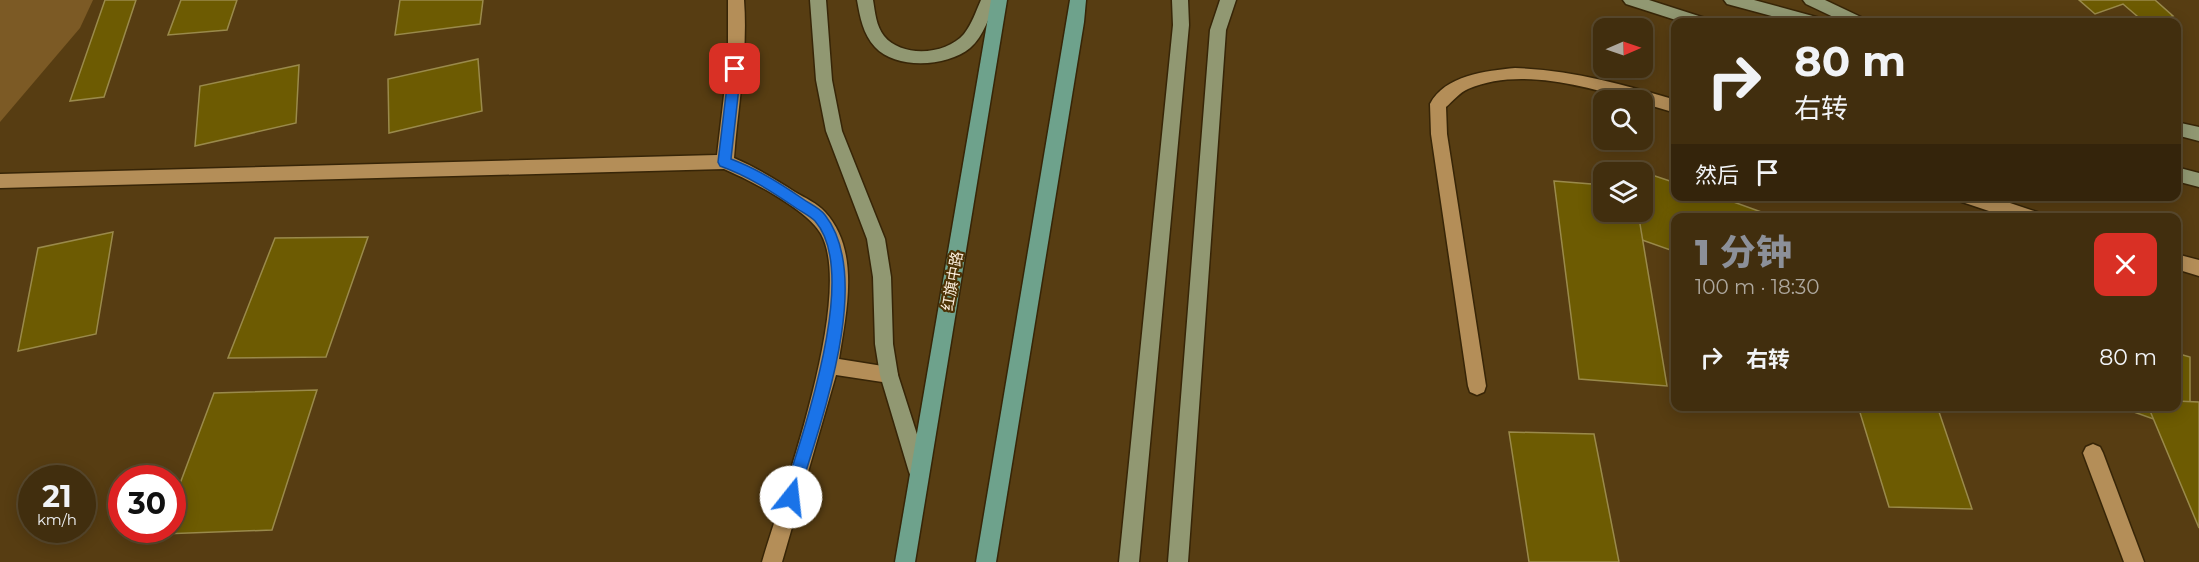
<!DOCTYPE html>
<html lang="zh">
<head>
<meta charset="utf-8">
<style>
	:root { --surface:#412e0e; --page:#483617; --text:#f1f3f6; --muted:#aea89e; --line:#5a4a2e; --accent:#8c9099 }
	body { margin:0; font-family:Montserrat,"Noto Sans SC",sans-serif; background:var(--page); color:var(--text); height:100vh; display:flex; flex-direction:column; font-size:22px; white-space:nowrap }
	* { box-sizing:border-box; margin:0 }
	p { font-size:20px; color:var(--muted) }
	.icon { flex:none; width:33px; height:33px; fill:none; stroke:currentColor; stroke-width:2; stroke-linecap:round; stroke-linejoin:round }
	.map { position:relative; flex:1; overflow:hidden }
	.details { position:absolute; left:1671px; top:213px; width:510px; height:198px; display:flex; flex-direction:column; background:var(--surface); border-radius:12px; box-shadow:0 3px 15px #0003,0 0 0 2px var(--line) }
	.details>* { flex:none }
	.banner { position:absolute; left:1671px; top:18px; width:510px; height:183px; border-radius:12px; box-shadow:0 3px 15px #0003,0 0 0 2px var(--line); background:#412e0e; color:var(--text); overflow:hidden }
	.needle { width:39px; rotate:88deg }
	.controls { position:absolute; left:1593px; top:18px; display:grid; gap:12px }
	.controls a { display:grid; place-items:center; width:60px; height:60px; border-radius:12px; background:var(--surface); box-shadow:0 3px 15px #0003,0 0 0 2px var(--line); font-size:30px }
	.speed { position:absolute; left:18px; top:465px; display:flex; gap:12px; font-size:30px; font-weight:700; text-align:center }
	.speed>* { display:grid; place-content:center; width:78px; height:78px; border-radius:50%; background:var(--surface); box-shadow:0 3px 15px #0003,0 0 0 2px var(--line); line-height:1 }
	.speed small { font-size:15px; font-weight:400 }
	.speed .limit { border:9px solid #d22; background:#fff; color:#111 }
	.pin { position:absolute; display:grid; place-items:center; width:51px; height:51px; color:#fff; margin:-26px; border-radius:12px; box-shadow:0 3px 9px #0006 }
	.me { position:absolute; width:66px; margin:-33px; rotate:16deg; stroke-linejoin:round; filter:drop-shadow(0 0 4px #0008) }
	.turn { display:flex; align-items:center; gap:21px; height:126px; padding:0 24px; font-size:27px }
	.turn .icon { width:78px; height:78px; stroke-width:2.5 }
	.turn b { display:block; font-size:42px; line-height:51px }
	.then { display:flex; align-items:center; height:57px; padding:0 24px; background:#0003; gap:12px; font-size:22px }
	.round { display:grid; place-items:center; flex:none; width:63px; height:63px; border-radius:12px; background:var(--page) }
	.summary { display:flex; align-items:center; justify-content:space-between; height:102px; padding:0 24px }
	h1 { font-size:36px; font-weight:800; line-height:45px; color:var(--accent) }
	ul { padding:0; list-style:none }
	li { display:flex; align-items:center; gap:18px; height:84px; padding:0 24px }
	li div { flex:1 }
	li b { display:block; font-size:22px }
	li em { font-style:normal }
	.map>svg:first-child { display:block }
</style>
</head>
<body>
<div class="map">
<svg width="2199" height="562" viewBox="0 0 2199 562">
	<rect width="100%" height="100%" fill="#573d12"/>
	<polygon fill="#7c5a25" points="0,0 93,0 80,28 0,122"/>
	<g fill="#6d5b02" stroke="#9a8a4b" stroke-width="1.5">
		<polygon points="105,0 136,0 104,97 70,101"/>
		<polygon points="181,0 237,0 227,30 168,35"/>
		<polygon points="400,0 483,0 480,24 395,35"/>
		<polygon points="2079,0 2155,0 2173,16 2155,22 2144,22 2123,4 2095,14"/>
		<polygon points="478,59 482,111 389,133 388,79"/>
		<polygon points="299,65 296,123 195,146 200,86"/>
		<polygon points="1646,173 1676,183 1676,196 1717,196 1778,218 1676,218 1676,252 1628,235 1635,212 1642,212 1642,186"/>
		<polygon points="1554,181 1604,185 1604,212 1638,212 1667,386 1579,379"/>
		<polygon points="113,232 96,334 18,351 38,248"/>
		<polygon points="368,237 326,357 228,358 275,238"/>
		<polygon points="2176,353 2190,357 2190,432 2117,406 2176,406"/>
		<polygon points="317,390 272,530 162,534 163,530 172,530 172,505 214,393"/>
		<polygon points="2176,401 2199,402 2199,528 2148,406 2176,406"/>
		<polygon points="1858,406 1937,406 1972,509 1889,507"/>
		<polygon points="1509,432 1594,434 1619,562 1529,562"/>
	</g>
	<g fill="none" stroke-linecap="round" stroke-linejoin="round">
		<g stroke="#372507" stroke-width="3">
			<g id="minor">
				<path d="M728,0H744C748,53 738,105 734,158C755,167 775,179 795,192C805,198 817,203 825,212C861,251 846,313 839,359L889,367L896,369L898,375L896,381L889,383L836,375L782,562H762C782,493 855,296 821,234C808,210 750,180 724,169L0,188V174L717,155L728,61Z"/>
				<path d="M1515,68C1571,70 1622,84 1676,100V113L1642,103V100H1633C1584,86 1518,67 1468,89C1460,92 1453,101 1446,107L1447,134L1486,386L1484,392L1477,395L1470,392L1468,386L1431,134L1430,104C1445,75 1486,71 1515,68Z"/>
				<polygon points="1957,196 1989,196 2040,213 2042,218 2010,218 1959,201"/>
				<polygon points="2176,254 2199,260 2199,276 2176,269"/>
				<polygon points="2093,444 2100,447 2103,453 2144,562 2124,562 2083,453 2086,447"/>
			</g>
		</g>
		<g stroke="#372507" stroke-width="3">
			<g id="secondary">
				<polygon points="810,0 826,0 832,80 842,131 885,239 891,277 893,344 898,375 929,472 926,479 919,481 912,479 909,472 880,375 875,344 873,277 867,239 826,131 816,80"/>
				<path d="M857,0H873C875,12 876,26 884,36C902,58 946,55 964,34C972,24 976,11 981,0H997C989,16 984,36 970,48C947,67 896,70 875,47C863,34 860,17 857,0Z"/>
				<polygon points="1172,0 1188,0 1189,25 1139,562 1119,562 1173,25"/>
				<polygon points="1220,0 1236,0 1226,30 1188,562 1168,562 1210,30"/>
				<polygon points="1623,0 1649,0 1705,18 1707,22 1682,22 1626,4"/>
				<polygon points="1724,0 1754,0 1820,18 1822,22 1794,22 1727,4"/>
				<polygon points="1803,0 1825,0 1863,18 1865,22 1844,22 1806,4"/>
				<polygon points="2176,122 2199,127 2199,141 2176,135"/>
				<polygon points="2176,167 2199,173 2199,187 2176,181"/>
			</g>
		</g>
		<g stroke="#372507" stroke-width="3">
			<g id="primary">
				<polygon points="991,0 1007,0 915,562 895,562"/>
				<polygon points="1070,0 1086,0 1084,22 996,562 976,562"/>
			</g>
		</g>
		<use href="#minor" fill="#b48e58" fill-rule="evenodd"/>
		<use href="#secondary" fill="#919872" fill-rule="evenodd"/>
		<use href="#primary" fill="#6ea28c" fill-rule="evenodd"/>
	</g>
	<path fill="#1a73e8" stroke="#114b97" stroke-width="1.5" d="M735,64L741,69L731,159C758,169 780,183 803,199C810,204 820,208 825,215C875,279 819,426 798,497L796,502L791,504L786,502L783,497C801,437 861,273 815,221C810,216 802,212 796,208C771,191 748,176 720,166L718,162L729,69Z"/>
	<g text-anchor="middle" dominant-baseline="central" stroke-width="4.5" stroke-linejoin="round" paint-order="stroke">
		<g font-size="15" fill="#fdf1e0" stroke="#4c3205">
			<text transform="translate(952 281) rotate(-80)">红旗中路</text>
		</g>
	</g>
</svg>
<div class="controls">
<a><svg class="needle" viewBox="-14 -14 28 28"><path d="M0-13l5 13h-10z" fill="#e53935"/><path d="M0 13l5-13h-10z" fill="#aea89e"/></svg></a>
<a><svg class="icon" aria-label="search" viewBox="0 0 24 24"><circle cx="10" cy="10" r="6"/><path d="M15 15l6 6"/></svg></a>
<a><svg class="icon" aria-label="layers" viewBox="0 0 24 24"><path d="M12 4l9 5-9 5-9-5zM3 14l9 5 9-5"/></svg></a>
</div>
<div class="speed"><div>21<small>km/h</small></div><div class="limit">30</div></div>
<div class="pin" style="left:735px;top:69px;background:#d93025"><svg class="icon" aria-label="arrive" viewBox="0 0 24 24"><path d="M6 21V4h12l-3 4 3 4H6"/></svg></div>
<svg class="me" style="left:791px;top:497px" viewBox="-20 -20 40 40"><circle r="19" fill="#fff"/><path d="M0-13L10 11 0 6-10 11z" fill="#1a73e8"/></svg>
<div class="banner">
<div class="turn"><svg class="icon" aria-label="right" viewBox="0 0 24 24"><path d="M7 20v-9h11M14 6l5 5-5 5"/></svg><div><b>80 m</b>右转</div></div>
<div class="then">然后<svg class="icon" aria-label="arrive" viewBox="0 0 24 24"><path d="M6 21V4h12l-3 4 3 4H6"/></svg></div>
</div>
<section class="details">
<div class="summary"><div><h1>1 分钟</h1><p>100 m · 18:30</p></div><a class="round" style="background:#d93025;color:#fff"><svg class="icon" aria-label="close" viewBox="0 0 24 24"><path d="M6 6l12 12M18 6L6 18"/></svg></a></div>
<ul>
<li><svg class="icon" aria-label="right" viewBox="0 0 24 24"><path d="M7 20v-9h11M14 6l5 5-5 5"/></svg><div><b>右转</b></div><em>80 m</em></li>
</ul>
</section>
</div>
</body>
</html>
